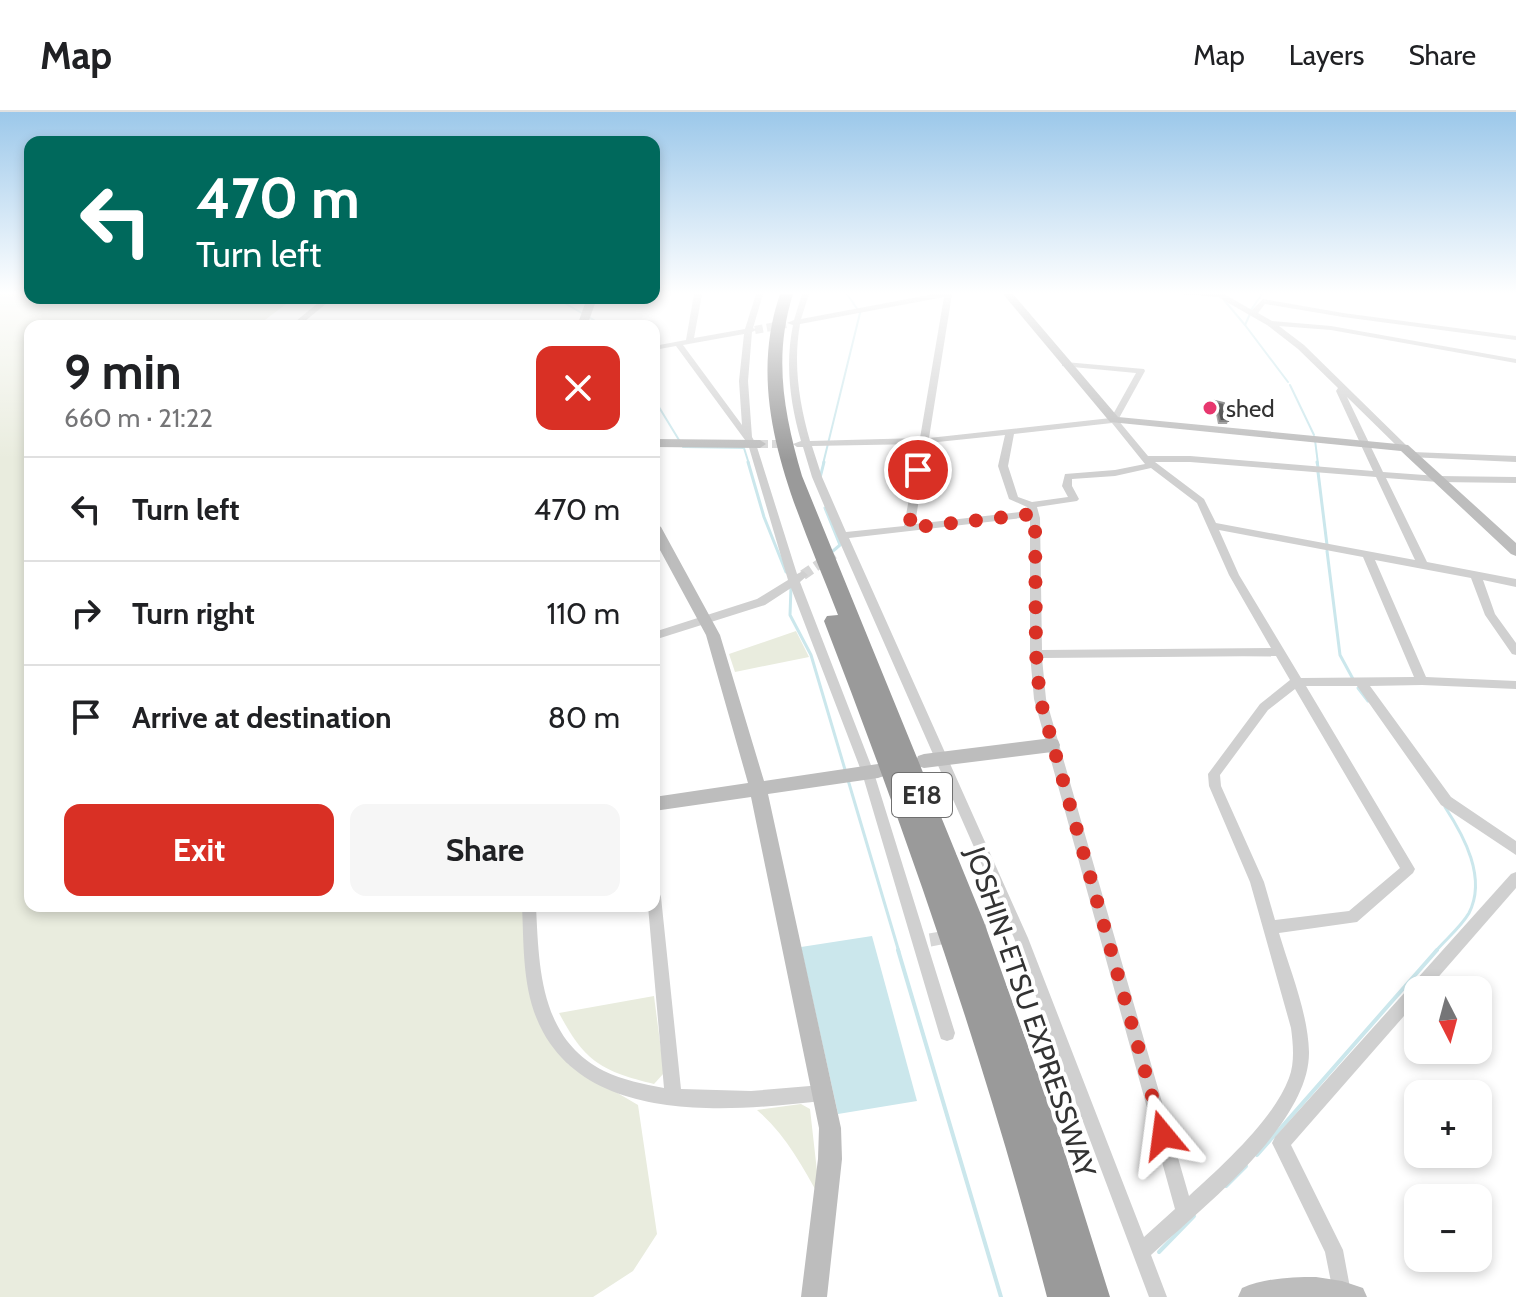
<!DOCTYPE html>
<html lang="en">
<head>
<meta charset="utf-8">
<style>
	:root { --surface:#fff; --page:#f6f6f6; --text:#202124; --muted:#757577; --line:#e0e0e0; --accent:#d93025 }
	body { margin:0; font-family:Cabin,sans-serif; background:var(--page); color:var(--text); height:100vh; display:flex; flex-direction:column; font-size:30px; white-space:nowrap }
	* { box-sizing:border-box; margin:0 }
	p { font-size:26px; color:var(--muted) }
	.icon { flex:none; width:44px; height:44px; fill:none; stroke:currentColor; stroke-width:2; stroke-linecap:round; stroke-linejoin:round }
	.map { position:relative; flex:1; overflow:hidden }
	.drawer { position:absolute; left:24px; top:208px; width:636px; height:592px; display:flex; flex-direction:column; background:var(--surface); border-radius:16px; box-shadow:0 4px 12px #0003 }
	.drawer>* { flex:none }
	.top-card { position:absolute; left:24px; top:24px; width:636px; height:168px; border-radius:16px; box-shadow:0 4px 12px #0003; background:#00695c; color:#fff; overflow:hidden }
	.needle { width:52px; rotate:174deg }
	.tools { position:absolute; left:1404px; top:864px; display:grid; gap:16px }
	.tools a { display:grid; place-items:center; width:88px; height:88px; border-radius:16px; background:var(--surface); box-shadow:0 4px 12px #0003; font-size:40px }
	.pin { position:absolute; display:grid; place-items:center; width:68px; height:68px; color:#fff; margin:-34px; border:4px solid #fff; border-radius:50%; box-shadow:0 2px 8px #0007 }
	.me { position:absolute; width:88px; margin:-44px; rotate:344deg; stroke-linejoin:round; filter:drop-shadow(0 0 6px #0008) }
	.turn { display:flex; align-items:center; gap:28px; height:168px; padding:0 40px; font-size:36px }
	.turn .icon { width:104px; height:104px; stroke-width:2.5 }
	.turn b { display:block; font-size:56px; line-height:68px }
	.round { display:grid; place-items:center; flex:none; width:84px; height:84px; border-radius:16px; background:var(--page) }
	.headline { display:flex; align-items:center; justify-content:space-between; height:136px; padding:0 40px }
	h1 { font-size:48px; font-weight:700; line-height:60px }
	.button { display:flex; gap:16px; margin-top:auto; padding:16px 40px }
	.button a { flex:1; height:92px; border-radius:16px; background:var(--accent); color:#fff; font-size:32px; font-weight:700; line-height:92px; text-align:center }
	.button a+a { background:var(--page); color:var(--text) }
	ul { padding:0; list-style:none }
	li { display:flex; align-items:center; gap:24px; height:104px; padding:0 40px; border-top:2px solid var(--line) }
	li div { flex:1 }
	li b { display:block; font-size:30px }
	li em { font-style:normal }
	header { display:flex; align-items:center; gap:48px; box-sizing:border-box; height:112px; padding:0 40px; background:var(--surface); border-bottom:2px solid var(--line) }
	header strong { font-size:38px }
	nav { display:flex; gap:44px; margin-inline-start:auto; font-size:28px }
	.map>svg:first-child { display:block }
</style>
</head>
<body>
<header>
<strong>Map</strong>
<nav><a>Map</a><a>Layers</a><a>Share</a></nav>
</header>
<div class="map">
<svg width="1516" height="1185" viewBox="0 0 1516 1185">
	<rect width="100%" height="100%" fill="#fff"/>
	<g fill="#e9ecde">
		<polygon points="0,182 30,182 30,186 294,186 257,214 30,214 30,794 531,794 534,893 568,952 638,993 657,1122 633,1159 593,1185 0,1185"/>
		<polygon points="796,519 809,545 735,560 729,542"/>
		<path d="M654,884L664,961L654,972C601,959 585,950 559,901Z"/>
		<path d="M801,992L810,997L820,1086C802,1053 785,1022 757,998Z"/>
	</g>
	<polygon fill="#cbe7ec" points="872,824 917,989 838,1002 801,835"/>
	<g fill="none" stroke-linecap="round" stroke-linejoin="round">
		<g stroke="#cbe7ec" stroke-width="2">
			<polyline points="556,186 604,214"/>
			<polyline points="1224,188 1245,213"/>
			<polyline points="1251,198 1262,182"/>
			<polyline points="1250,202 1245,213 1288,270"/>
			<polyline points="1290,273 1314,323"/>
			<polyline points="654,287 679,328"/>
			<polyline points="1315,328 1318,352"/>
			<polyline points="683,335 744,336 749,352"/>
			<polyline points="823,352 860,201 847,182"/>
		</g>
		<g stroke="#cbe7ec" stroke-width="3">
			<polyline points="748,350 764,405 786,460"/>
			<polyline points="1317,350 1318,355"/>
			<polyline points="1318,360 1327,433"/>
			<polyline points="820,366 824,350"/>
			<polyline points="825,396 840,433 833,439"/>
			<polyline points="1327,439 1340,543 1353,567"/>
			<polyline points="791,475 790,503 811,543 846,661"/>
			<polyline points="1358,576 1368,589"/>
			<polyline points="848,668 899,840"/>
			<path d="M1435,840C1445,828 1461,815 1469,801C1487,766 1464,724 1445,695"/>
		</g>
		<g stroke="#cbe7ec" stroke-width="4">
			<polyline points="898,838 1001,1185"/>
			<polyline points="1257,1043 1437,838"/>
			<polyline points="1226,1074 1246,1054"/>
			<polyline points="1159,1140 1194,1104"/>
		</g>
		<g stroke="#d6d6d6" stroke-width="8" stroke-dasharray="8 4" stroke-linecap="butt">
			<polyline points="755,218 786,212"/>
			<polyline points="760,332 794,332"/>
		</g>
		<polyline stroke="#d6d6d6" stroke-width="10" stroke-dasharray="10 5" stroke-linecap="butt" points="803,463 834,442"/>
		<g stroke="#d6d6d6" stroke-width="13" stroke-dasharray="13 7" stroke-linecap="butt">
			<polyline points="974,821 1002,816"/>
			<polyline points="930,828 952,824"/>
		</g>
		<g fill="#d0d0d0" fill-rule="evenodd">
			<path d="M694,182H702L694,226L745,217L756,182H763L753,216L756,218L752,220L748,269L752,325L756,332L797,462L803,459L808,463L800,470L874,661L955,921L953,927L947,929L941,927L939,921L862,661L791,476L765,493L654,528V520L757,487L788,468L748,332L676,234L654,238V234L686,228ZM744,222L739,269L742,313L683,233Z"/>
			<path d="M802,182H809L801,207L934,182H952L929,326L1111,306L1136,261L1062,254V250H1065L1144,257L1145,259L1118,308L1148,344H1190L1373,359L1336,279L1338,276L1298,237L1267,213L1218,185L1180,182H1224L1252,198L1263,187L1343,201L1516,224V228L1343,205L1265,192L1258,201L1272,209L1331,214L1516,247V251L1331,218L1279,214L1304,233L1407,334V338H1401L1347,285L1383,360L1438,364L1516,365V371L1438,370L1386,366L1427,450L1516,467V475L1483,468L1495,502L1516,531V543L1512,542L1485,503L1471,466L1375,448L1426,565L1516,569V577L1422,573L1370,574L1451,685L1516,729V743L1441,693L1357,574H1306L1415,757L1413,761L1357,810L1279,821C1290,858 1308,901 1309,940C1310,1012 1201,1097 1151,1143L1167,1185H1149L1014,826L837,424L812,365L803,335H797L793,332L801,329C790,291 785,252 793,213L787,211L794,208ZM944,185L920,326L810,329C799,290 793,252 800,212ZM1112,311L1145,352L1115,358L1065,362L1062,374L1068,385L1032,390L1018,385L1008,354L1014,322ZM1005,323L998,354L1009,387L1027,395L1028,399L915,412L928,331ZM919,332L904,414L846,420L822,365L812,334ZM1155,350H1190L1376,365L1415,448L1216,411L1204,387ZM1151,356L1197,391L1229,463L1271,536L1042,538L1040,406L1037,395L1077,389L1079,387L1072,374V367L1115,364ZM1030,405V542L1034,587L1175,1097L1144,1125L1028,826L849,426ZM1219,418L1363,445L1414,565L1301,566L1239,463ZM1276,544L1290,568L1260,592L1208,662L1209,674L1250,770L1291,916C1293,932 1295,950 1289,966C1274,1007 1222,1054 1189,1084L1046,587L1042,546ZM1295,577L1400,756L1349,799L1275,808L1264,770L1221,674L1220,663L1268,598Z"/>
			<polygon points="324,186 333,186 299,214 290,214"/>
			<polygon points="1412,340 1516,344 1516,350 1409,345 1409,341"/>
			<polygon points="1516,760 1516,776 1427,878 1418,878 1418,888 1291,1033 1343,1138 1351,1181 1350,1185 1334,1185 1325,1140 1275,1037 1272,1031 1275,1025 1511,762"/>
			<path d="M654,778L659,780L661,785L681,977L751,979L822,973L828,975L830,981L828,987L822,989C733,999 594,1013 543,920C522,882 524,835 522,794H536C539,856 540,927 604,959C623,968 643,972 664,976L648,794H654Z"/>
		</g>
		<g fill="#bdbdbd" fill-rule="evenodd">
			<polygon points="1003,182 1013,182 1118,305 1408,333 1516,431 1516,444 1511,442 1401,339 1110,310"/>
			<polygon points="587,186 597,186 587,214 577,214"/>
			<polygon points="654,327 760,328 766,332 760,336 654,335"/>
			<polygon points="654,411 661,415 720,523 764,669 878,652 884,654 887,659 884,664 878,666 768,682 841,1016 842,1047 827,1185 801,1185 818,1047 819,1016 751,685 654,699 654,685 748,671 706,523 654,427"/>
			<polygon points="1052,626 1058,628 1060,633 1058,638 1052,640 924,656 918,654 916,649 918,644 924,642"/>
			<path d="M1316,1165L1342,1169L1363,1176L1367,1185H1238L1242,1176C1265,1166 1291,1165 1316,1165Z"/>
		</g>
		<path fill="#9a9a9a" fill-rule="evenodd" d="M780,182H793C773,245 784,302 802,364L984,810L1057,1016L1110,1185H1047C987,954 910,731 824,509L827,504L838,503C799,401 742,293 780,182Z"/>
	</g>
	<polygon fill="#8c8c8c" points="1215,289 1228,309 1227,312 1218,312 1214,292"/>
	<polygon fill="#1a1a1a" stroke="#5f5f5f" stroke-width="2" points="1215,289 1224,291 1228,309 1220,309"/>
	<linearGradient id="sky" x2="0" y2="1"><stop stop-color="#9cc8ea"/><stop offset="0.52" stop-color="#fff"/><stop offset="1" stop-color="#fff" stop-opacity="0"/></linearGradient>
	<rect width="1516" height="348" fill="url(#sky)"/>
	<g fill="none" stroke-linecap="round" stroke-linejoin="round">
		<polyline stroke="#d93025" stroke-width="14" stroke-dasharray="0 25.2" points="918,358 909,416 1033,402 1035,406 1036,542 1040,587 1163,1023"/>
	</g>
	<circle fill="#e7376e" stroke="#fff" stroke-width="3" cx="1210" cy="296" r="8"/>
	<g text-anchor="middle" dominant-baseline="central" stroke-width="8" stroke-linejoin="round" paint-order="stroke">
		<g font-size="24" fill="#333" stroke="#fff" text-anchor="start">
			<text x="1226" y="296">shed</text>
		</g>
		<rect fill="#fff" stroke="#707070" stroke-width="2" x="892" y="661" width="60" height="44" rx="6"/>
		<g font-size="26" font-weight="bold" fill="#333">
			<text x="922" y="683">E18</text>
		</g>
		<g font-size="28" fill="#333" stroke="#fff">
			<text transform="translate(1031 900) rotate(71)">JOSHIN-ETSU EXPRESSWAY</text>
		</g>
	</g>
</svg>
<div class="tools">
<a><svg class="needle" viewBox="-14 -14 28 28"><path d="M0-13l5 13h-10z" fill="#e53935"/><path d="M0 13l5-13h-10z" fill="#757577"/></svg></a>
<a>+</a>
<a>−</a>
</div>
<div class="pin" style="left:918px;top:358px;background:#d93025"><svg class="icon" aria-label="arrive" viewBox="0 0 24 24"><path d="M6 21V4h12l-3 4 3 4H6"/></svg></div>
<svg class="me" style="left:1163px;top:1023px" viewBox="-20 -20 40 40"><path d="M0-17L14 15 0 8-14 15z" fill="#d93025" stroke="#fff" stroke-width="4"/></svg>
<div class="top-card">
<div class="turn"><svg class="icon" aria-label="left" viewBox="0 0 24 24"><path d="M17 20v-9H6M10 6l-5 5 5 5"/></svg><div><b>470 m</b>Turn left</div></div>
</div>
<section class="drawer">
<div class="headline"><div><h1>9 min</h1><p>660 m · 21:22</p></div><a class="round" style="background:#d93025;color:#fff"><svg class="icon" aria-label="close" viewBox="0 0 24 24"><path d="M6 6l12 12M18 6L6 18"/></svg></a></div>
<ul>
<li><svg class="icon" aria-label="left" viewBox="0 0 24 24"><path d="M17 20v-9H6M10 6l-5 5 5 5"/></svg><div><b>Turn left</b></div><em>470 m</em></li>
<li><svg class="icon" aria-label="right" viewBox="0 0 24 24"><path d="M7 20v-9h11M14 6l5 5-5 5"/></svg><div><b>Turn right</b></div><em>110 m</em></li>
<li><svg class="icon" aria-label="arrive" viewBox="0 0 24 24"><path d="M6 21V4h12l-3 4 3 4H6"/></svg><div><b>Arrive at destination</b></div><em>80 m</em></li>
</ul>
<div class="button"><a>Exit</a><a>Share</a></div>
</section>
</div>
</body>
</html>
